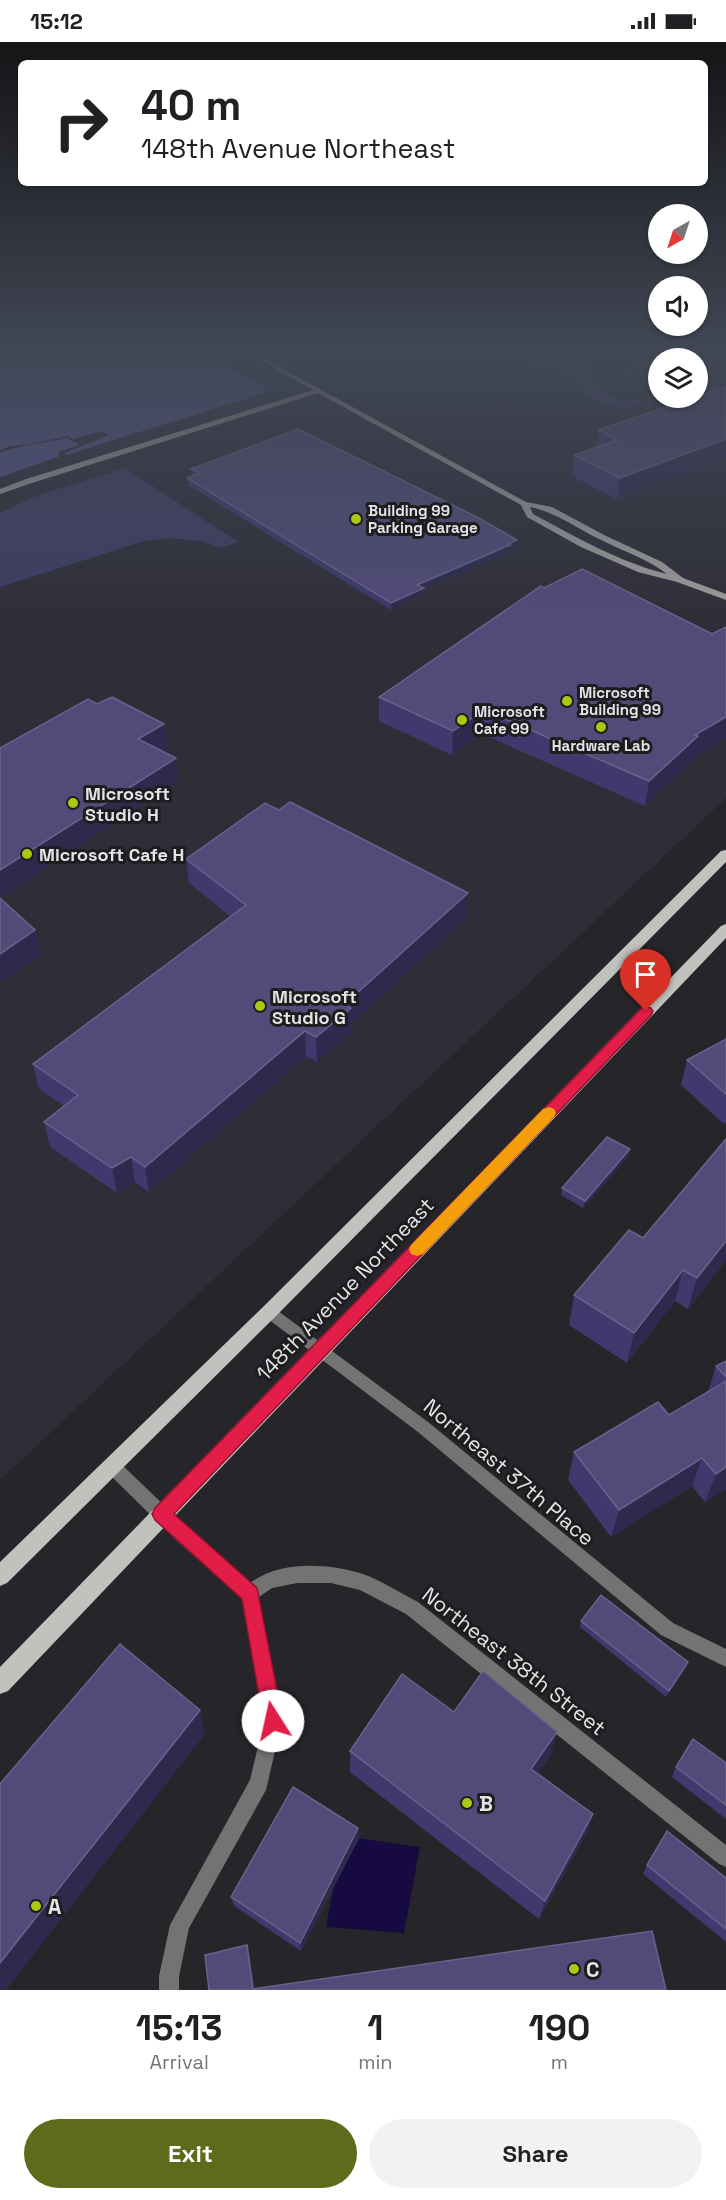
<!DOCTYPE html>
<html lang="en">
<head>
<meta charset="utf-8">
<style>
	:root { --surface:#fff; --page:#f2f2f2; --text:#202124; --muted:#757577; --accent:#5f6b1b }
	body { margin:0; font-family:"Space Grotesk",sans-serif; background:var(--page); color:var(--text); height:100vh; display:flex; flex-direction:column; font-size:22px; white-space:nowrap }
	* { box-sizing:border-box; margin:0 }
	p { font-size:20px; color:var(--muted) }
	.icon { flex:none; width:33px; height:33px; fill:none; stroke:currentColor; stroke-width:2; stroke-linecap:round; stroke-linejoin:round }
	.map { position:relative; height:1948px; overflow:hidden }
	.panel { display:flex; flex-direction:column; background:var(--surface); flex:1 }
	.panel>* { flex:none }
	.hud { position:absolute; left:18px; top:18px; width:690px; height:126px; border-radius:9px; box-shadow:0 2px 4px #0004; background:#fff; color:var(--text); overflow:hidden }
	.needle { width:39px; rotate:219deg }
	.fabs { position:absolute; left:648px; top:162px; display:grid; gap:12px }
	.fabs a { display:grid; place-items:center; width:60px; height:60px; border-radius:50%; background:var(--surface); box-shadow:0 2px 4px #0004; font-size:30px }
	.pin { position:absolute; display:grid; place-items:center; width:51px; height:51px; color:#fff; margin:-62px -26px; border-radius:50% 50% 50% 0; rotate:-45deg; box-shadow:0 0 6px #0007 }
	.pin .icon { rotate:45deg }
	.me { position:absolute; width:66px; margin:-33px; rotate:350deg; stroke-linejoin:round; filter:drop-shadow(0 0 4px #0008) }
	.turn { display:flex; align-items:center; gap:21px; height:126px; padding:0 24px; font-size:27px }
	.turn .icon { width:78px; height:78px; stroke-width:2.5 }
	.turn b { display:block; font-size:42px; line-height:51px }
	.eta { display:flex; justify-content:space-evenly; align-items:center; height:102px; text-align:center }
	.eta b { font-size:36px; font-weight:700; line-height:42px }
	.cta { display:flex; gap:12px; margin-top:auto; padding:12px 24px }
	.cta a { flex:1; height:69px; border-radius:36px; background:var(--accent); color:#fff; font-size:24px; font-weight:700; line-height:69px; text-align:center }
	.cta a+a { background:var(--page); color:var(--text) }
	.status { display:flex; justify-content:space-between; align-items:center; height:42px; padding:0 30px; background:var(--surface); direction:ltr }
	.status svg { height:16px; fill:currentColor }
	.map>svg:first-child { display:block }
</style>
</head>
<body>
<div class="status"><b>15:12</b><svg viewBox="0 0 49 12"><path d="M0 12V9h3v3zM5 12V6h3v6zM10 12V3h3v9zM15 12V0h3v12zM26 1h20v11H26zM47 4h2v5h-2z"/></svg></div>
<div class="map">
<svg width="726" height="1948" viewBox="0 0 726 1948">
	<rect width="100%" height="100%" fill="#26262a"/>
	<path fill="#2e2e38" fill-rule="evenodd" d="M0,312H726V756L0,1438ZM658,316H698V356H658Z"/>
	<g fill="#3f3d64">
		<path d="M514,312H539L592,337L657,316L658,325L646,329L653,333L647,335L638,331L604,342L610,346L603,349L622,359L632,356L640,359L641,363C616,371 598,360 575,349L584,345Z"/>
		<polygon points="125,426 238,500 220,506 201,499 169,496 144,499 0,545 0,471 36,454"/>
	</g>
	<g fill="#57538f">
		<polygon points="0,312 207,312 262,343 267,350 66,413 65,411 109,393 101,389 73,397 68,394 30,402 10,404 0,408"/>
		<path d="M67,396L79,403L58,410L60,414L0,435V411C19,403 46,401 67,396Z"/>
	</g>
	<polygon fill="#170a41" points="343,1794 420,1805 404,1891 326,1885"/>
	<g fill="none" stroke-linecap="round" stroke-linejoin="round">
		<g fill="#737472" fill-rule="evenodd">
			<polygon points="269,1264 274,1266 428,1380 673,1581 726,1607 726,1625 661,1593 418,1390 264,1274 262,1270 264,1266"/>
			<path d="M113,1418L119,1420L190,1488L250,1541C280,1518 329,1521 363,1532C382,1539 400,1551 418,1560L726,1803V1825L719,1822L406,1572L360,1548L331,1541H297L272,1546L259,1555L282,1679L266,1748L189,1886L179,1934V1948H159V1934L170,1883L250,1738L264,1679L242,1556L178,1500L107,1430L105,1425L107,1420Z"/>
		</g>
		<path fill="#9fa09d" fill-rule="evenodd" d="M249,312H256L526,460L552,465L604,493L662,520L683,536L726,552V558L677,540L638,530L581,505L527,475L521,463L318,351L32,441L0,452V447L26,437L313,348ZM530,465C555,470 575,485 597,496C620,508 646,516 667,532C619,520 576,495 533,472Z"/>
		<g fill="#c1c2be" fill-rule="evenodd">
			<polygon points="726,808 726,820 275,1275 7,1541 0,1544 0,1520 263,1265 721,809"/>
			<polygon points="726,882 726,896 8,1649 0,1652 0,1625 721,884"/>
		</g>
	</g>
	<g fill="#3f396d">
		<polygon points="538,312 671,312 592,337"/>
		<polygon points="726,344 726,416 617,457 572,434 574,413 596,405 598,388"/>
		<polygon points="191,427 516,505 510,507 510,510 424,547 423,553 391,568 188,443 187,436 194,434 192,433"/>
		<polygon points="544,546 712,592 726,585 726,696 694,715 693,718 645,764 482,692 452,713 379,679 379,655"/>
		<polygon points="186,817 466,876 351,982 351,991 317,1020 306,1014 149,1150 135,1140 117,1151 50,1105 44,1080 64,1064 39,1047 33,1022 231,875 189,841"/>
		<polygon points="726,997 726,1081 724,1082 681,1043 687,1018"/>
		<polygon points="726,1097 726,1218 688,1267 675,1259 627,1321 569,1283 574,1253 643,1196"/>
		<polygon points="628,1115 583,1166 561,1153 562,1146"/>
		<polygon points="726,1319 726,1447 705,1460 692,1444 611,1495 568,1438 574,1410 669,1373 708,1350 716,1324"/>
		<polygon points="581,1579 688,1620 686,1625 666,1655 580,1585"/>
		<polygon points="454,1670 551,1712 538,1731 593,1772 586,1792 539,1877 350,1730 350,1709"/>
		<polygon points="726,1721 726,1777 672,1735 676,1725"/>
		<polygon points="358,1786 359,1796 301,1909 234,1864 231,1855"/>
		<polygon points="647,1823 726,1836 726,1900 643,1832"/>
	</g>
	<g fill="#2e2a4d">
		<polygon points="610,312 671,312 592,337 594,317"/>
		<polygon points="726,397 726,416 617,457 620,436"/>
		<polygon points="517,498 516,505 510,507 510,510 424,547 423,553 391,568 391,561 417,543"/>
		<polygon points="484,668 482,692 452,713 453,689"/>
		<polygon points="726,675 726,696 694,715 693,718 645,764 649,739 695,693"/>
		<polygon points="164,682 167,706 141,721 138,697"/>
		<polygon points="176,716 178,740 0,856 0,828"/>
		<polygon points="468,851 466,876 351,982 351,991 317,1020 316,995 345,962"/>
		<polygon points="35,888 40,913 0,941 0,912"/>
		<polygon points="305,989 306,1014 149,1150 145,1125"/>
		<polygon points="630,1107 628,1115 583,1166 585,1159"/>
		<polygon points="131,1115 135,1140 117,1151 112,1126"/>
		<polygon points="726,1199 726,1218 688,1267 697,1236"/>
		<polygon points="683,1228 675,1259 627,1321 634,1291"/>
		<polygon points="702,1416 692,1444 611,1495 619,1468"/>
		<polygon points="726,1425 726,1447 705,1460 716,1432"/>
		<polygon points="688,1620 686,1625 666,1655 669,1649"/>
		<polygon points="200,1668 205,1692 6,1948 0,1948 0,1921"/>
		<polygon points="557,1690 551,1712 526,1748 531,1727"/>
		<polygon points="593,1772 586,1792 539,1877 545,1859"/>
		<polygon points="358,1786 359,1796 301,1909 300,1901"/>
		<polygon points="247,1903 251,1920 255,1948 253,1948"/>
	</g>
	<g fill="#514b7a" stroke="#68638b" stroke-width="1.5">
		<polygon points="583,312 610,312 594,317"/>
		<polygon points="726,344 726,397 620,436 574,413 617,398 598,388 693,356 698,356 698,354"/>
		<polygon points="298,387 477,475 517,498 508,502 510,503 417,543 424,546 391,561 187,436 201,431 191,427"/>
		<polygon points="582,527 712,592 726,585 726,675 695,693 698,694 649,739 484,668 453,689 379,655 541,544 544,546"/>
		<polygon points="112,655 164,682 138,697 176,716 0,828 0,706 88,657 97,662"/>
		<polygon points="290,760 468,851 345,962 351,966 316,995 305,989 145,1125 131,1115 112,1126 44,1080 78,1053 33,1022 246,863 186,817 265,761 279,768"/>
		<polygon points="0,856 35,888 0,912"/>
		<polygon points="726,997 726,1052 687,1018"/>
		<polygon points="607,1095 630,1107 585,1159 562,1146"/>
		<polygon points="726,1097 726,1199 697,1236 683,1228 634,1291 574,1253 629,1188 643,1196"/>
		<polygon points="726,1319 726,1335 716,1324"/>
		<polygon points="726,1339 726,1425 716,1432 702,1416 619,1468 574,1410 658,1360 669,1373"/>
		<polygon points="601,1553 688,1620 669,1649 581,1579"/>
		<polygon points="120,1602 200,1668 0,1921 0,1742"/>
		<polygon points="483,1629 557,1690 531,1727 593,1772 545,1859 350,1709 402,1632 454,1670"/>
		<polygon points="693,1697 726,1721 726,1763 676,1725"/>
		<polygon points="293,1745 358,1786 300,1901 231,1855"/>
		<polygon points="667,1789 726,1836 726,1887 647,1823"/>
		<polygon points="652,1889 666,1948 209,1948 205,1913 247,1903 253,1947"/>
	</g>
	<linearGradient id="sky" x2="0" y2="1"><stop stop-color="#151517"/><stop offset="0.53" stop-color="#414755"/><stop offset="1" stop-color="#414755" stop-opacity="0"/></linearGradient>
	<rect width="726" height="584" fill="url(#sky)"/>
	<polygon fill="#e11d48" stroke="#92132f" stroke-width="1.5" points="646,964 651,966 653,969 651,973 174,1472 257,1546 283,1679 280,1687 273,1690 265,1687 242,1557 155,1478 152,1472 155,1466 642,966"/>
	<polygon fill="#f59e0b" points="549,1065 554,1067 556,1071 554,1075 423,1212 417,1214 411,1212 409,1207 411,1203 543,1067"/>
	<g fill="#adc610" stroke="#1d1d20" stroke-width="2">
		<circle cx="356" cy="477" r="6"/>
		<circle cx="567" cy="659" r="6"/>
		<circle cx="462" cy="678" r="6"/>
		<circle cx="601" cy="685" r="6"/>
		<circle cx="73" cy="761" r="6"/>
		<circle cx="27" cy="812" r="6"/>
		<circle cx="260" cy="964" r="6"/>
		<circle cx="467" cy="1761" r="6"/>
		<circle cx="36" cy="1864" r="6"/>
		<circle cx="574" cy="1927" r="6"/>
	</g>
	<g text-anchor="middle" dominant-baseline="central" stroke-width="6" stroke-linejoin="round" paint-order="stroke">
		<g font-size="15" font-weight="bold" fill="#e4e4e7" stroke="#1d1d20" text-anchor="start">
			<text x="368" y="468">Building 99<tspan x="368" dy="17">Parking Garage</tspan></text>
			<text x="579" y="650">Microsoft<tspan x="579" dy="17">Building 99</tspan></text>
			<text x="474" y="669">Microsoft<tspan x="474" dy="17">Cafe 99</tspan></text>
			<text x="601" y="703" text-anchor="middle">Hardware Lab</text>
		</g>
		<g font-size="18" font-weight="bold" fill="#e4e4e7" stroke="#1d1d20" text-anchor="start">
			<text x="85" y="751">Microsoft<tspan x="85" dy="21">Studio H</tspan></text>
			<text x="39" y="812">Microsoft Cafe H</text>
			<text x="272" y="954">Microsoft<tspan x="272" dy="21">Studio G</tspan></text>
		</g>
		<g font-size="21" fill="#e4e4e7" stroke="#1d1d20">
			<text transform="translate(345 1247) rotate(-46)">148th Avenue Northeast</text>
			<text transform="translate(509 1430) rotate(40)">Northeast 37th Place</text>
			<text transform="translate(514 1619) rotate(38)">Northeast 38th Street</text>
		</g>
		<g font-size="21" font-weight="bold" fill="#e4e4e7" stroke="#1d1d20" text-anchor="start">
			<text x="479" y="1761">B</text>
			<text x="48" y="1864">A</text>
			<text x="586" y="1927">C</text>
		</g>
	</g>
</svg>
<div class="fabs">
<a><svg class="needle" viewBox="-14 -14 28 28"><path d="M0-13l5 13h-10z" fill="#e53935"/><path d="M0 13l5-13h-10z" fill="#757577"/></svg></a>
<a><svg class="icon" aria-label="sound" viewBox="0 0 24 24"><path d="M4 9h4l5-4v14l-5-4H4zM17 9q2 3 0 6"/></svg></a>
<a><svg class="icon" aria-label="layers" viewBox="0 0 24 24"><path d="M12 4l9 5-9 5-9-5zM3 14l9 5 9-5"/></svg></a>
</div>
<div class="pin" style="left:646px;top:969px;background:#d93025"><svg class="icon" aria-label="arrive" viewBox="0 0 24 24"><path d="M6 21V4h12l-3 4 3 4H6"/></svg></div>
<svg class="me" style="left:273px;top:1679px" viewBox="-20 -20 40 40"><circle r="19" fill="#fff"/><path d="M0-13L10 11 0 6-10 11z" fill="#e11d48"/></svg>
<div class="hud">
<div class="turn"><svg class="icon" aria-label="right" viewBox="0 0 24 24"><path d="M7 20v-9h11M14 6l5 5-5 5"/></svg><div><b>40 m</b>148th Avenue Northeast</div></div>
</div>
</div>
<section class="panel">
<div class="eta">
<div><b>15:13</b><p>Arrival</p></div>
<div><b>1</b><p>min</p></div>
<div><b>190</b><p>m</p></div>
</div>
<div class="cta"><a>Exit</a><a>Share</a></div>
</section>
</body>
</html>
